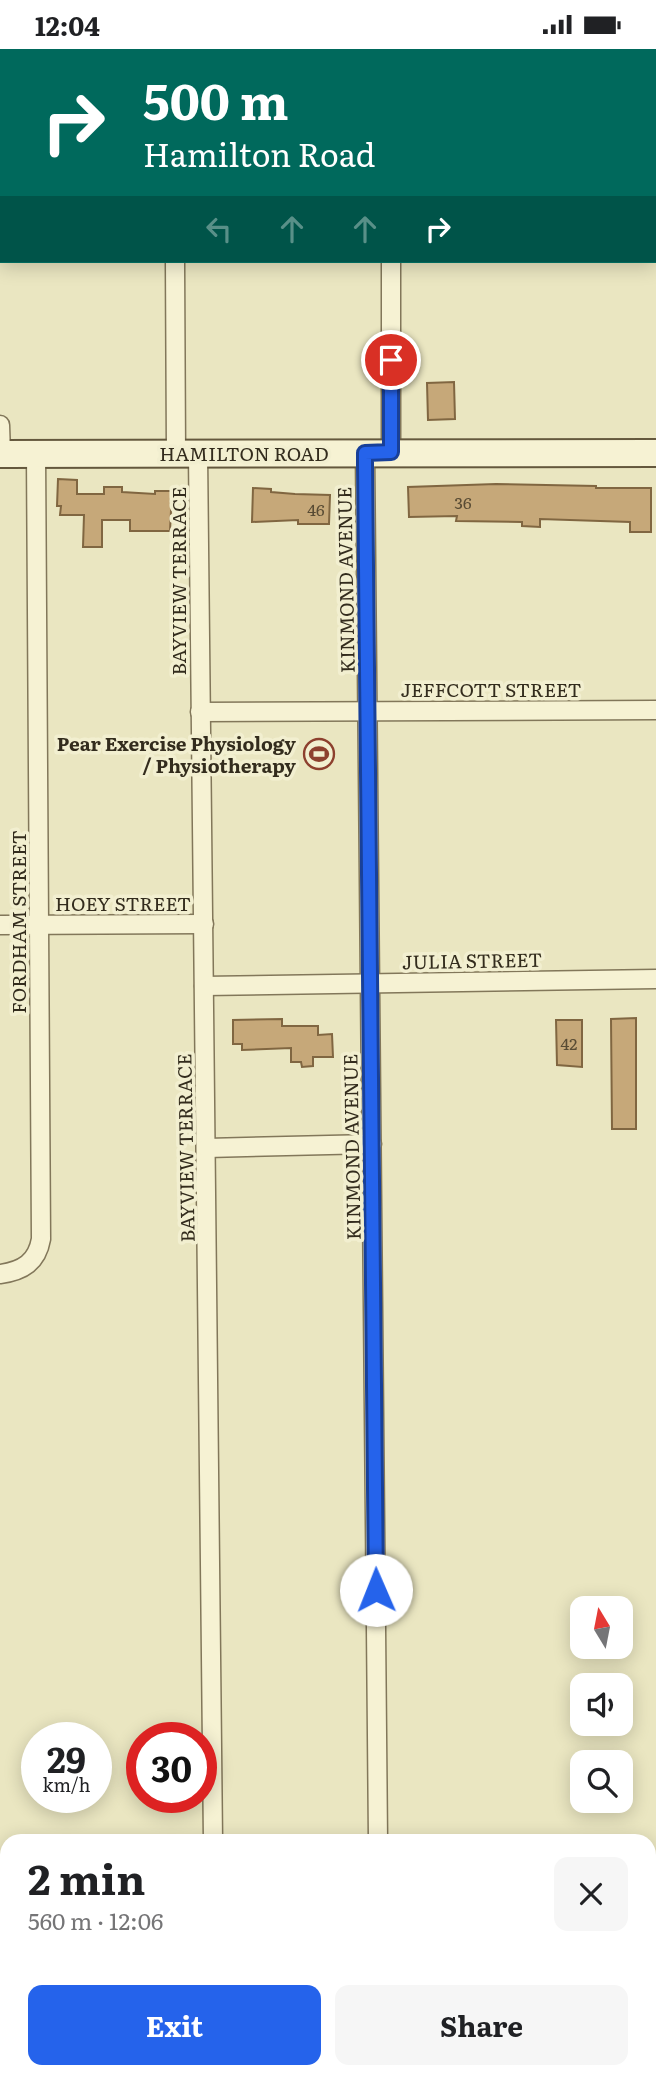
<!DOCTYPE html>
<html lang="en">
<head>
<meta charset="utf-8">
<style>
	:root { --surface:#fff; --page:#f6f6f6; --text:#202124; --muted:#757577; --accent:#2563eb }
	body { margin:0; font-family:Literata,serif; background:var(--page); color:var(--text); height:100vh; display:flex; flex-direction:column; font-size:26px; white-space:nowrap }
	* { box-sizing:border-box; margin:0 }
	p { font-size:23px; color:var(--muted) }
	.icon { flex:none; width:38px; height:38px; fill:none; stroke:currentColor; stroke-width:2; stroke-linecap:round; stroke-linejoin:round }
	.map { position:relative; flex:1; overflow:hidden }
	.drawer { position:absolute; left:0px; top:1785px; width:656px; height:245px; display:flex; flex-direction:column; background:var(--surface); border-radius:21px 21px 0 0; box-shadow:0 4px 18px #0003 }
	.drawer>* { flex:none }
	.guide { position:absolute; left:0px; top:0px; width:656px; height:214px; box-shadow:0 4px 18px #0003; background:#00695c; color:#fff; overflow:hidden }
	.needle { width:46px; rotate:350deg }
	.tools { position:absolute; left:570px; top:1547px; display:grid; gap:14px }
	.tools a { display:grid; place-items:center; width:63px; height:63px; border-radius:14px; background:var(--surface); box-shadow:0 4px 18px #0003; font-size:35px }
	.speed { position:absolute; left:21px; top:1673px; display:flex; gap:14px; font-size:35px; font-weight:700; text-align:center }
	.speed>* { display:grid; place-content:center; width:91px; height:91px; border-radius:50%; background:var(--surface); box-shadow:0 4px 18px #0003; line-height:1 }
	.speed small { font-size:18px; font-weight:400 }
	.speed .limit { border:10px solid #d22; background:#fff; color:#111 }
	.pin { position:absolute; display:grid; place-items:center; width:60px; height:60px; color:#fff; margin:-30px; border:4px solid #fff; border-radius:50%; box-shadow:0 2px 7px #0007 }
	.me { position:absolute; width:77px; margin:-38px; rotate:359deg; stroke-linejoin:round; filter:drop-shadow(0 0 5px #0008) }
	.turn { display:flex; align-items:center; gap:24px; height:147px; padding:0 28px; font-size:32px }
	.turn .icon { width:91px; height:91px; stroke-width:2.5 }
	.turn b { display:block; font-size:49px; line-height:60px }
	.lanes { display:flex; align-items:center; height:66px; padding:0 28px; background:#0003; justify-content:center; gap:35px; direction:ltr }
	.lanes .off { opacity:.35 }
	.round { display:grid; place-items:center; flex:none; width:74px; height:74px; border-radius:14px; background:var(--page) }
	.overview { display:flex; align-items:center; justify-content:space-between; height:119px; padding:0 28px }
	h1 { font-size:42px; font-weight:700; line-height:52px }
	.action { display:flex; gap:14px; margin-top:auto; padding:14px 28px }
	.action a { flex:1; height:80px; border-radius:14px; background:var(--accent); color:#fff; font-size:28px; font-weight:700; line-height:80px; text-align:center }
	.action a+a { background:var(--page); color:var(--text) }
	.status { display:flex; justify-content:space-between; align-items:center; height:49px; padding:0 35px; background:var(--surface); direction:ltr }
	.status svg { height:19px; fill:currentColor }
	.map>svg:first-child { display:block }
</style>
</head>
<body>
<div class="status"><b>12:04</b><svg viewBox="0 0 49 12"><path d="M0 12V9h3v3zM5 12V6h3v6zM10 12V3h3v9zM15 12V0h3v12zM26 1h20v11H26zM47 4h2v5h-2z"/></svg></div>
<div class="map">
<svg width="656" height="2030" viewBox="0 0 656 2030">
	<rect width="100%" height="100%" fill="#eae6c1"/>
	<g fill="#c6a879" stroke="#806641" stroke-width="2">
		<polygon points="454,333 455,370 428,371 427,334"/>
		<polygon points="58,430 77,431 77,445 104,445 104,438 122,438 122,443 155,445 155,442 172,442 170,482 130,482 130,471 102,471 102,498 83,498 84,466 60,466 61,457 57,457"/>
		<polygon points="496,435 596,437 596,439 651,439 651,483 630,483 630,473 540,470 540,478 522,477 522,473 456,472 457,467 409,468 408,438"/>
		<polygon points="253,439 271,440 271,443 295,445 330,446 329,475 298,475 298,471 252,473"/>
		<polygon points="636,969 636,1080 612,1080 611,970"/>
		<polygon points="282,970 282,977 318,977 318,986 332,985 333,1008 313,1008 313,1017 302,1018 301,1013 291,1013 291,999 242,1001 242,995 233,995 233,971"/>
		<polygon points="556,971 582,971 582,1018 557,1016"/>
	</g>
	<g fill="none" stroke-linecap="round" stroke-linejoin="round">
		<g stroke="#82775a" stroke-width="21">
			<g id="minor">
				<polyline points="173,0 173,2"/>
				<polyline points="390,0 390,2"/>
				<polyline points="175,212 176,405"/>
				<polyline points="391,212 391,403"/>
				<polyline points="0,376 1,405"/>
				<polyline points="365,404 378,1792"/>
				<polyline points="198,405 213,1792"/>
				<polyline points="200,663 656,661"/>
				<polyline points="0,876 204,875"/>
				<polyline points="204,937 656,930"/>
				<polyline points="207,1099 372,1095"/>
				<path d="M0,1225C23,1222 37,1213 41,1190L36,405"/>
				<polyline points="46,2023 46,2030"/>
				<polyline points="283,2023 283,2030"/>
				<polyline points="521,2023 521,2030"/>
			</g>
		</g>
		<g stroke="#64583d" stroke-width="30">
			<g id="secondary">
				<polyline points="0,405 656,404"/>
				<polyline points="649,1828 656,1828"/>
				<polyline points="0,1832 7,1832"/>
			</g>
		</g>
		<use href="#minor" stroke="#f6f2d3" stroke-width="18"/>
		<use href="#secondary" stroke="#f6f2d3" stroke-width="26"/>
	</g>
	<g fill="none" stroke-linecap="round" stroke-linejoin="round">
		<g stroke="#184099" stroke-width="18">
			<polyline id="route" points="376,1541 365,415 365,404 391,403 391,311"/>
		</g>
		<use href="#route" stroke="#2563eb" stroke-width="12"/>
	</g>
	<defs>
		<g id="stadium-ring" transform="scale(1.575)"><circle r="9.5" fill="#f2efd0" stroke="#8d402e" stroke-width="1.5"/><path d="M0-5a6.5 5 0 1 0 0 10a6.5 5 0 1 0 0-10ZM-3.5-1.8h7v3.6h-7Z" fill="#8d402e"/></g>
	</defs>
	<g fill-rule="evenodd">
		<use href="#stadium-ring" x="319" y="705"/>
	</g>
	<g text-anchor="middle" dominant-baseline="central" stroke-width="7" stroke-linejoin="round" paint-order="stroke">
		<g font-size="16" fill="#584b34">
			<text x="463" y="453">36</text>
			<text x="316" y="460">46</text>
			<text x="569" y="994">42</text>
		</g>
		<g font-size="19" fill="#332c1d" stroke="#f2efd0">
			<text x="244" y="404">HAMILTON ROAD</text>
			<text transform="translate(345 531) rotate(-91)">KINMOND AVENUE</text>
			<text transform="translate(178 532) rotate(-90)">BAYVIEW TERRACE</text>
			<text x="491" y="640">JEFFCOTT STREET</text>
			<text x="123" y="854">HOEY STREET</text>
			<text transform="translate(18 873) rotate(-90)">FORDHAM STREET</text>
			<text transform="translate(472 911) rotate(-1)">JULIA STREET</text>
			<text transform="translate(351 1098) rotate(-91)">KINMOND AVENUE</text>
			<text transform="translate(185 1099) rotate(-91)">BAYVIEW TERRACE</text>
		</g>
		<g font-size="19" font-weight="bold" fill="#332c1d" stroke="#f2efd0" text-anchor="end">
			<text x="296" y="694">Pear Exercise Physiology<tspan x="296" dy="22">/ Physiotherapy</tspan></text>
		</g>
	</g>
</svg>
<div class="tools">
<a><svg class="needle" viewBox="-14 -14 28 28"><path d="M0-13l5 13h-10z" fill="#e53935"/><path d="M0 13l5-13h-10z" fill="#757577"/></svg></a>
<a><svg class="icon" aria-label="sound" viewBox="0 0 24 24"><path d="M4 9h4l5-4v14l-5-4H4zM17 9q2 3 0 6"/></svg></a>
<a><svg class="icon" aria-label="search" viewBox="0 0 24 24"><circle cx="10" cy="10" r="6"/><path d="M15 15l6 6"/></svg></a>
</div>
<div class="speed"><div>29<small>km/h</small></div><div class="limit">30</div></div>
<div class="pin" style="left:391px;top:311px;background:#d93025"><svg class="icon" aria-label="arrive" viewBox="0 0 24 24"><path d="M6 21V4h12l-3 4 3 4H6"/></svg></div>
<svg class="me" style="left:376px;top:1541px" viewBox="-20 -20 40 40"><circle r="19" fill="#fff"/><path d="M0-13L10 11 0 6-10 11z" fill="#2563eb"/></svg>
<div class="guide">
<div class="turn"><svg class="icon" aria-label="right" viewBox="0 0 24 24"><path d="M7 20v-9h11M14 6l5 5-5 5"/></svg><div><b>500 m</b>Hamilton Road</div></div>
<div class="lanes"><svg class="icon off" aria-label="left" viewBox="0 0 24 24"><path d="M17 20v-9H6M10 6l-5 5 5 5"/></svg><svg class="icon off" aria-label="ahead" viewBox="0 0 24 24"><path d="M12 20V5M6 11l6-6 6 6"/></svg><svg class="icon off" aria-label="ahead" viewBox="0 0 24 24"><path d="M12 20V5M6 11l6-6 6 6"/></svg><svg class="icon" aria-label="right" viewBox="0 0 24 24"><path d="M7 20v-9h11M14 6l5 5-5 5"/></svg></div>
</div>
<section class="drawer">
<div class="overview"><div><h1>2 min</h1><p>560 m · 12:06</p></div><a class="round"><svg class="icon" aria-label="close" viewBox="0 0 24 24"><path d="M6 6l12 12M18 6L6 18"/></svg></a></div>
<div class="action"><a>Exit</a><a>Share</a></div>
</section>
</div>
</body>
</html>
